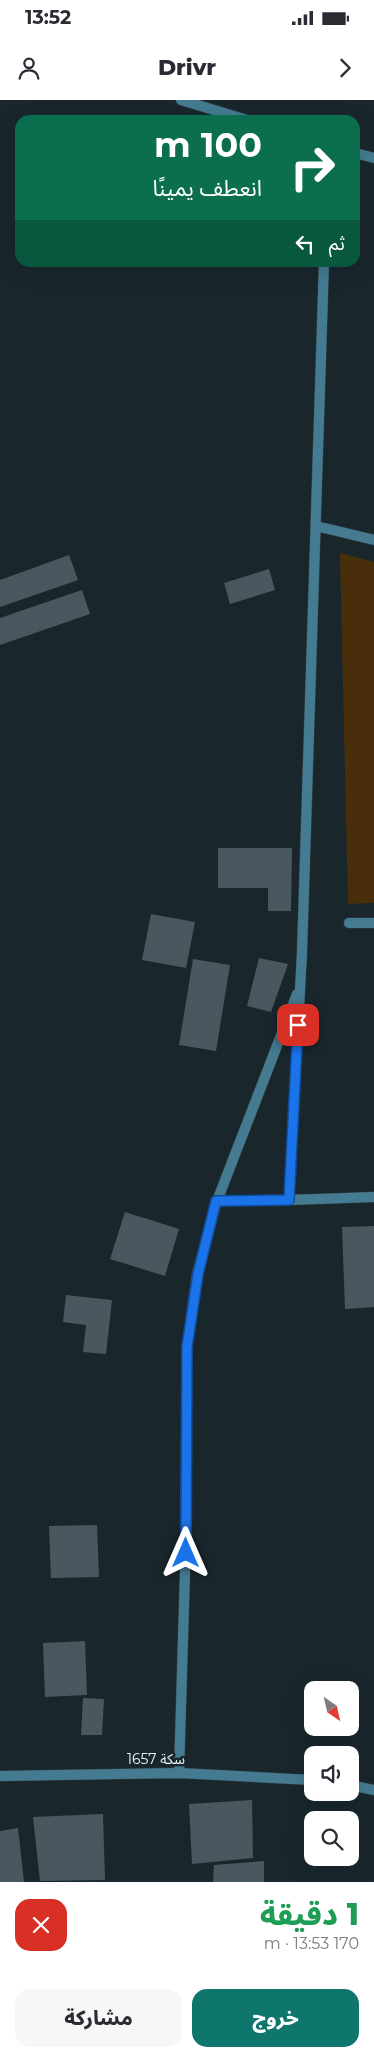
<!DOCTYPE html>
<html lang="ar">
<head>
<meta charset="utf-8">
<style>
	:root { --surface:#fff; --page:#f7f7f7; --text:#2b2b33; --muted:#7c7c81; --accent:#0f766e }
	body { margin:0; font-family:Montserrat,"Noto Sans Arabic",sans-serif; background:var(--page); color:var(--text); direction:rtl; height:100vh; display:flex; flex-direction:column; font-size:19px; white-space:nowrap }
	* { box-sizing:border-box; margin:0 }
	p { font-size:16px; color:var(--muted) }
	.icon { flex:none; width:28px; height:28px; fill:none; stroke:currentColor; stroke-width:2; stroke-linecap:round; stroke-linejoin:round }
	.map { position:relative; height:1782px; overflow:hidden; direction:ltr }
	.side { display:flex; flex-direction:column; background:var(--surface); flex:1 }
	.side>* { flex:none }
	.top-card { position:absolute; left:15px; top:15px; width:345px; height:152px; border-radius:15px; box-shadow:0 5px 20px #0002; direction:rtl; background:#0b6e4f; color:#fff; overflow:hidden }
	.needle { width:32px; rotate:146deg }
	.buttons { position:absolute; left:304px; top:1581px; display:grid; gap:10px }
	.buttons a { display:grid; place-items:center; width:55px; height:55px; border-radius:10px; background:var(--surface); box-shadow:0 5px 20px #0002; font-size:25px }
	.pin { position:absolute; display:grid; place-items:center; width:42px; height:42px; color:#fff; margin:-21px; border-radius:10px; box-shadow:0 2px 8px #0006 }
	.me { position:absolute; width:55px; margin:-28px; rotate:0deg; stroke-linejoin:round; filter:drop-shadow(0 0 4px #0008) }
	.turn { display:flex; align-items:center; gap:18px; height:105px; padding:0 15px; font-size:22px }
	.turn .icon { width:65px; height:65px; stroke-width:2.5 }
	.turn b { display:block; font-size:35px; line-height:42px }
	.then { display:flex; align-items:center; height:48px; padding:0 15px; background:#0003; gap:10px; font-size:19px }
	.round { display:grid; place-items:center; flex:none; width:52px; height:52px; border-radius:15px; background:var(--page) }
	.headline { display:flex; align-items:center; justify-content:space-between; height:85px; padding:0 15px }
	h1 { font-size:30px; font-weight:800; line-height:38px; color:#1e9e55 }
	.cta { display:flex; gap:10px; margin-top:auto; padding:10px 15px }
	.cta a { flex:1; height:58px; border-radius:15px; background:var(--accent); color:#fff; font-size:20px; font-weight:800; line-height:58px; text-align:center }
	.cta a+a { background:var(--page); color:var(--text) }
	.status { display:flex; justify-content:space-between; align-items:center; height:35px; padding:0 25px; background:var(--surface); direction:ltr }
	.status svg { height:14px; fill:currentColor }
	header { display:flex; justify-content:space-between; align-items:center; height:65px; padding:0 15px; background:var(--surface); font-size:22px; font-weight:800 }
	.map>svg:first-child { display:block }
</style>
</head>
<body>
<div class="status"><b>13:52</b><svg viewBox="0 0 49 12"><path d="M0 12V9h3v3zM5 12V6h3v6zM10 12V3h3v9zM15 12V0h3v12zM26 1h20v11H26zM47 4h2v5h-2z"/></svg></div>
<header><svg class="icon" aria-label="forward" viewBox="0 0 24 24"><path d="M9 5l7 7-7 7"/></svg>Drivr<svg class="icon" aria-label="person" viewBox="0 0 24 24"><circle cx="12" cy="8" r="4"/><path d="M4 21q1-7 8-7t8 7"/></svg></header>
<div class="map">
<svg width="374" height="1782" viewBox="0 0 374 1782">
	<rect width="100%" height="100%" fill="#19272d"/>
	<polygon fill="#492e0c" points="340,453 374,462 374,803 348,804"/>
	<g fill="#49585f">
		<polygon points="69,455 78,480 0,507 0,480"/>
		<polygon points="269,469 275,490 230,504 224,483"/>
		<polygon points="82,490 90,514 0,545 0,518"/>
		<polygon points="218,748 292,748 291,811 268,811 268,788 218,788"/>
		<polygon points="151,814 195,822 186,868 142,860"/>
		<polygon points="259,858 288,864 271,912 247,906"/>
		<polygon points="193,859 230,865 216,951 179,945"/>
		<polygon points="125,1112 179,1129 165,1176 110,1159"/>
		<polygon points="374,1126 374,1207 345,1209 342,1127"/>
		<polygon points="66,1195 112,1200 106,1254 83,1252 86,1225 63,1222"/>
		<polygon points="97,1425 99,1477 51,1478 49,1426"/>
		<polygon points="85,1541 87,1595 45,1597 43,1543"/>
		<polygon points="83,1598 104,1599 102,1635 81,1635"/>
		<polygon points="252,1700 253,1758 192,1764 189,1704"/>
		<polygon points="103,1714 105,1780 40,1781 33,1717"/>
		<polygon points="18,1728 24,1782 0,1782 0,1731"/>
		<polygon points="264,1761 264,1782 213,1782 214,1765"/>
	</g>
	<g fill="none" stroke-linecap="round" stroke-linejoin="round">
		<g stroke="#364449" stroke-width="11">
			<g id="minor">
				<polyline points="324,162 302,852 289,1100 374,1097"/>
				<polyline points="316,426 374,440"/>
				<polyline points="349,823 374,823"/>
				<polyline points="217,1101 289,1100"/>
				<polyline points="179,1673 185,1472 187,1247 197,1174 217,1101 297,894"/>
			</g>
		</g>
		<g stroke="#364449" stroke-width="11">
			<g id="tertiary">
				<polyline points="181,0 247,20"/>
				<polyline points="355,53 374,58"/>
				<polyline points="0,1676 179,1673 312,1680"/>
				<polyline points="350,1685 374,1690"/>
			</g>
		</g>
		<use href="#minor" stroke="#447b91" stroke-width="10"/>
		<use href="#tertiary" stroke="#447b91" stroke-width="10"/>
	</g>
	<g fill="none" stroke-linecap="round" stroke-linejoin="round">
		<g stroke="#114b97" stroke-width="12">
			<polyline id="route" points="186,1453 187,1247 198,1174 216,1101 289,1100 298,925"/>
		</g>
		<use href="#route" stroke="#1a73e8" stroke-width="9"/>
	</g>
	<g text-anchor="middle" dominant-baseline="central" stroke-width="5" stroke-linejoin="round" paint-order="stroke">
		<g font-size="14" fill="#ebf3f7" stroke="#19272d">
			<text x="156" y="1659">سكة 1657</text>
		</g>
	</g>
</svg>
<div class="buttons">
<a><svg class="needle" viewBox="-14 -14 28 28"><path d="M0-13l5 13h-10z" fill="#e53935"/><path d="M0 13l5-13h-10z" fill="#7c7c81"/></svg></a>
<a><svg class="icon" aria-label="sound" viewBox="0 0 24 24"><path d="M4 9h4l5-4v14l-5-4H4zM17 9q2 3 0 6"/></svg></a>
<a><svg class="icon" aria-label="search" viewBox="0 0 24 24"><circle cx="10" cy="10" r="6"/><path d="M15 15l6 6"/></svg></a>
</div>
<div class="pin" style="left:298px;top:925px;background:#d93025"><svg class="icon" aria-label="arrive" viewBox="0 0 24 24"><path d="M6 21V4h12l-3 4 3 4H6"/></svg></div>
<svg class="me" style="left:186px;top:1453px" viewBox="-20 -20 40 40"><path d="M0-17L14 15 0 8-14 15z" fill="#1a73e8" stroke="#fff" stroke-width="4"/></svg>
<div class="top-card">
<div class="turn"><svg class="icon" aria-label="right" viewBox="0 0 24 24"><path d="M7 20v-9h11M14 6l5 5-5 5"/></svg><div><b>100 m</b>انعطف يمينًا</div></div>
<div class="then">ثم<svg class="icon" aria-label="left" viewBox="0 0 24 24"><path d="M17 20v-9H6M10 6l-5 5 5 5"/></svg></div>
</div>
</div>
<section class="side">
<div class="headline"><div><h1>1 دقيقة</h1><p>170 m · 13:53</p></div><a class="round" style="background:#d93025;color:#fff"><svg class="icon" aria-label="close" viewBox="0 0 24 24"><path d="M6 6l12 12M18 6L6 18"/></svg></a></div>
<div class="cta"><a>خروج</a><a>مشاركة</a></div>
</section>
</body>
</html>
